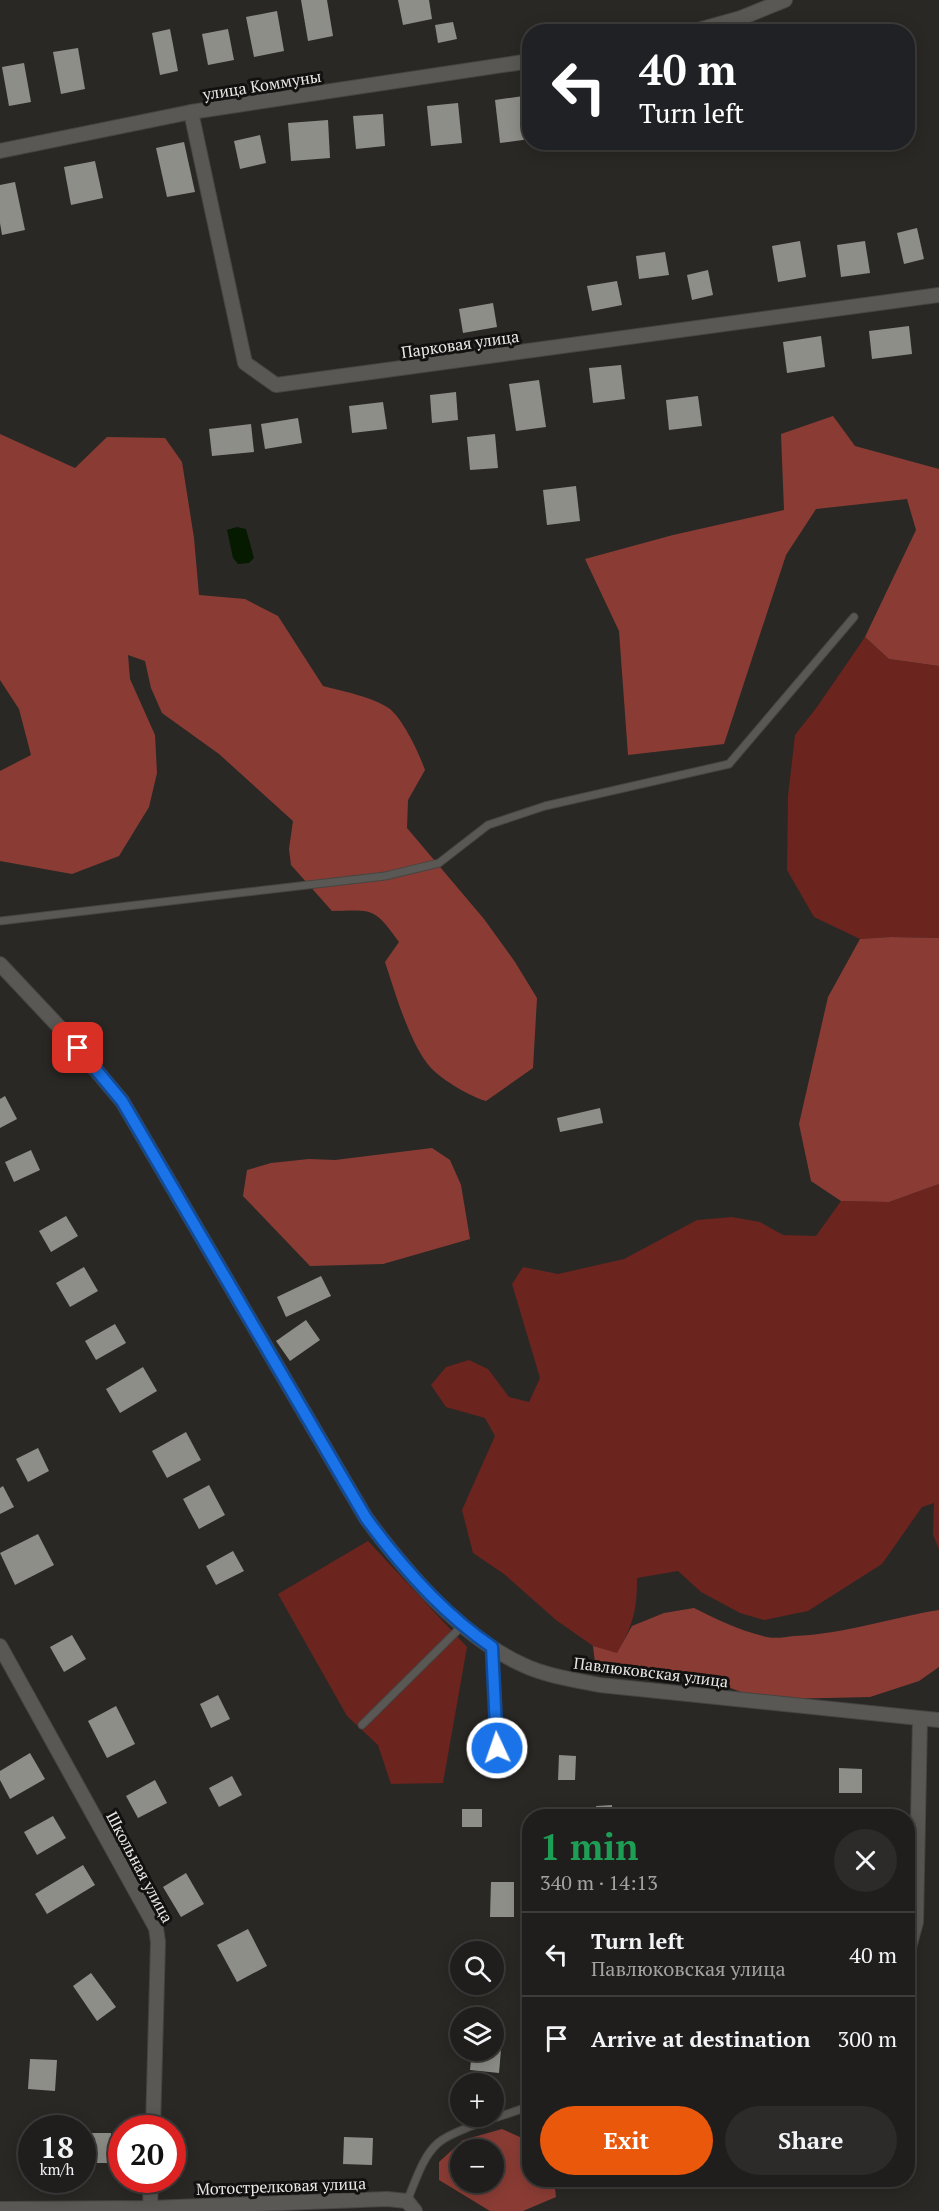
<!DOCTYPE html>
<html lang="en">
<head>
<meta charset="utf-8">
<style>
	:root { --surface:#201e1c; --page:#2d2b29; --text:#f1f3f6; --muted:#a2a2a3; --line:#3d3c3b; --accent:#ea580c }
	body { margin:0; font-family:"PT Serif",serif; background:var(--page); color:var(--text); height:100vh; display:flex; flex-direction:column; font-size:22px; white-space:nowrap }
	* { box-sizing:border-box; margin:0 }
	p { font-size:20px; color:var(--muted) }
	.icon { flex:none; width:33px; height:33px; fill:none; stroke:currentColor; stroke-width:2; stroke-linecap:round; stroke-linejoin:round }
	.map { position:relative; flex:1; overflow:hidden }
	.sheet { position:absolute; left:522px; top:1809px; width:393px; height:378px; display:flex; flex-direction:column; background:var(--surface); border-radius:24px; box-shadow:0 3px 15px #0003,0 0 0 2px var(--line) }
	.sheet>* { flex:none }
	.hud { position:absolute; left:522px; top:24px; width:393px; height:126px; border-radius:24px; box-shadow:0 3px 15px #0003,0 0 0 2px var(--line); background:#202124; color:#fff; overflow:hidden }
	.fabs { position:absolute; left:450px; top:1941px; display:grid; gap:12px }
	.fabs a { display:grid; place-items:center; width:54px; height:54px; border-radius:50%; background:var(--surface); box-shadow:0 3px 15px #0003,0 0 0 2px var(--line); font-size:30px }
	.speed { position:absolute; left:18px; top:2115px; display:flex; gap:12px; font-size:30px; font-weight:700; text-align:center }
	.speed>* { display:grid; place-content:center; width:78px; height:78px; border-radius:50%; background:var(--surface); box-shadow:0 3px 15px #0003,0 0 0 2px var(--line); line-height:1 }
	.speed small { font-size:15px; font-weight:400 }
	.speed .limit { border:9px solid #d22; background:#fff; color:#111 }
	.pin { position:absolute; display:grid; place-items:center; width:51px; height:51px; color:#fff; margin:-26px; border-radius:12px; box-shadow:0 3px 9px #0006 }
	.me { position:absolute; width:66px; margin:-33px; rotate:357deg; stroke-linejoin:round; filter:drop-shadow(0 0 4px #0008) }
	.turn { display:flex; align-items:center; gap:21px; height:126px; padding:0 18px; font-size:27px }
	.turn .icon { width:78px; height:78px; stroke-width:2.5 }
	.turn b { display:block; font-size:42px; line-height:51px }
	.round { display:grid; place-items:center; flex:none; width:63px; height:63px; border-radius:32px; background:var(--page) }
	.summary { display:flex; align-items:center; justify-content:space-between; height:102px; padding:0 18px }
	h1 { font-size:36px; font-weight:800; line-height:45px; color:#1e9e55 }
	.action { display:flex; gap:12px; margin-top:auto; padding:12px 18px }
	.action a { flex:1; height:69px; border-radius:36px; background:var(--accent); color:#fff; font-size:24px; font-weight:800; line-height:69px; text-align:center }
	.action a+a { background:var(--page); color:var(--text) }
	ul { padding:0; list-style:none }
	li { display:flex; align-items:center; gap:18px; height:84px; padding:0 18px; border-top:2px solid var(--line) }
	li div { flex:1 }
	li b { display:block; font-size:22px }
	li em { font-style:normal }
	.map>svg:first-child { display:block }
</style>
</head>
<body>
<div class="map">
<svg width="939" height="2211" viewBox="0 0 939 2211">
	<rect width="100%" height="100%" fill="#2a2825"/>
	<g fill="#6b241e">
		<polygon points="865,637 889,659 939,666 939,938 891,937 860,939 814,917 787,870 788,796 795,735 817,707"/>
		<path d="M939,1184V1549L933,1535L934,1503L922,1507L882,1564L808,1611L764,1620L740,1613L701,1592L678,1571L637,1578C637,1612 633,1624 617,1654L593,1646L556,1620L504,1574L473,1553L462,1510L495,1436L485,1418L446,1407L431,1385L446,1367L469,1360L488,1369L509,1397L529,1402L540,1378L512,1284L523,1267L558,1274L624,1259L697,1220L732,1217L760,1222L783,1235L816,1236L841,1201L889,1202Z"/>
		<polygon points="368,1541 467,1647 443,1783 391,1784 378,1745 347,1716 278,1594"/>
	</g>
	<g fill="#8a3c34" fill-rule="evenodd">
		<polygon points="833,416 855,446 939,469 939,666 889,659 865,637 916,530 907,499 816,509 786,555 724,744 628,755 619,631 585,559 673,535 784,510 781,434"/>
		<path d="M0,434L75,468L107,437L165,438L182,462L194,538L199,595L245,599L278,616L323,686C342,691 373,697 390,709C404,721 419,753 425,770L408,800L407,828L484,919L515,962L537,998L533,1068L486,1101C469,1096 444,1081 431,1068C410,1045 395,992 385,962L399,942C374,907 373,910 332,911L291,865L289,849L293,821L219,754L162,713L151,688L145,661L128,655L130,679L155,735L157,773L149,807L119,856L72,874L0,861V771L31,755L19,709L0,680Z"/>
		<polygon points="891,937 939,938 939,1184 889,1202 841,1201 811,1181 799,1124 828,997 860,939"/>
		<polygon points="432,1148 450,1160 461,1185 470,1239 383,1264 310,1266 243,1196 247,1170 271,1163 309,1159 335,1160"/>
		<path d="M694,1608C718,1620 741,1631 767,1637C775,1639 786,1637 794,1636C845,1634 889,1618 939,1610V1667L919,1681L870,1697L782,1699L741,1692L689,1672L596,1671L593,1646L617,1653L632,1626L664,1613Z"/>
		<path d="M502,2129L529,2141L530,2180H554L556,2197L523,2211H490L439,2180V2162L463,2140ZM460,2150H494V2182H460Z"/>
	</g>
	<polygon fill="#061a00" points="237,527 246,529 254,558 249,563 238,564 233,558 227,530"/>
	<g fill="#8e8e89">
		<polygon points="301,0 327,0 333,36 308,41"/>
		<polygon points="398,0 429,0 432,19 403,25"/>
		<polygon points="277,11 284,51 254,57 246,17"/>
		<polygon points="453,22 457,39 438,43 435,25"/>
		<polygon points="170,29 178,71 160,75 152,33"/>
		<polygon points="228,29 234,60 208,65 202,34"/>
		<polygon points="78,48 85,89 61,94 53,52"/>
		<polygon points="24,63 31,102 9,106 2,67"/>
		<polygon points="530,95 530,139 500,143 495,100"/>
		<polygon points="458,103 462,143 431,146 427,106"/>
		<polygon points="383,114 385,146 356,149 353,116"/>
		<polygon points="328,120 330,158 291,161 288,123"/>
		<polygon points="260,135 266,163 240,169 234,141"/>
		<polygon points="184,142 195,192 167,197 156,148"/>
		<polygon points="95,161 103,198 71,205 64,167"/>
		<polygon points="15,182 25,230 2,235 0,223 0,185"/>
		<polygon points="917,228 924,259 904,264 897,233"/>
		<polygon points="800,241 806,277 778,282 772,246"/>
		<polygon points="865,241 870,273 841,277 837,245"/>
		<polygon points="665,252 669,275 639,279 636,256"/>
		<polygon points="708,270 713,295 692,300 687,275"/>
		<polygon points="617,281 622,305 592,311 587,286"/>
		<polygon points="493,303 497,327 463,333 459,309"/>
		<polygon points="909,326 912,354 872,359 869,331"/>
		<polygon points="821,336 825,367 787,373 783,342"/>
		<polygon points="621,365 625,399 593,403 589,368"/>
		<polygon points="539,380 546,427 516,431 509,384"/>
		<polygon points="456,392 458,420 432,423 430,395"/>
		<polygon points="698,396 702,426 669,430 666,400"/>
		<polygon points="383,402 387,429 352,433 349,406"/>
		<polygon points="298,418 302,443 265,449 261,424"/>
		<polygon points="251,424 254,452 212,456 209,429"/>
		<polygon points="495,434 498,468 470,470 467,437"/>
		<polygon points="576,486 580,521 547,525 543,490"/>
		<polygon points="5,1096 17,1119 0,1128 0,1099"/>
		<polygon points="600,1108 603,1123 560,1132 557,1118"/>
		<polygon points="31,1150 40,1170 14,1182 5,1162"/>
		<polygon points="66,1216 78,1236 51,1252 39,1231"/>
		<polygon points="84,1267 98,1291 70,1307 56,1283"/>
		<polygon points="321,1276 331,1296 286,1317 277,1297"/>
		<polygon points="306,1320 320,1340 290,1361 276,1341"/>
		<polygon points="115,1324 126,1343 96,1360 85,1341"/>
		<polygon points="143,1367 157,1391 120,1413 106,1389"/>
		<polygon points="186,1432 201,1460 167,1478 152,1451"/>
		<polygon points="38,1448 49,1471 28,1482 16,1459"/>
		<polygon points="209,1485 225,1515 199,1529 183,1499"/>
		<polygon points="3,1486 14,1507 0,1514 0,1488"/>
		<polygon points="38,1534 54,1565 15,1585 0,1553"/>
		<polygon points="233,1551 244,1571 216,1585 206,1566"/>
		<polygon points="72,1635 86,1659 64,1672 50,1647"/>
		<polygon points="218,1695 230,1719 211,1728 200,1704"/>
		<polygon points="116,1706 135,1744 107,1758 88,1721"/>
		<polygon points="30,1753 45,1779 10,1799 0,1780 0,1771"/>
		<polygon points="559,1755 576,1756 575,1780 558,1780"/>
		<polygon points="839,1768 862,1769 862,1793 839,1793"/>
		<polygon points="232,1776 242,1795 219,1807 209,1788"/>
		<polygon points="155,1780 167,1803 138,1818 126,1796"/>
		<polygon points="612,1805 612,1816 597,1816 596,1806"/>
		<rect x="462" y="1809" width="20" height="18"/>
		<polygon points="53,1816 66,1838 37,1855 24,1832"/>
		<polygon points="83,1865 95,1885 47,1914 35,1894"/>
		<polygon points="186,1873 204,1904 181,1917 163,1887"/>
		<polygon points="491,1882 514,1882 514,1917 490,1917"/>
		<polygon points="248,1929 267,1966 237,1982 217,1945"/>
		<polygon points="91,1973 116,2007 97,2021 73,1986"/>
		<polygon points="528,2009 530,2009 530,2042 526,2042"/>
		<polygon points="494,2037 502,2038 499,2073 470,2070 472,2050 494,2050"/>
		<polygon points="30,2059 57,2060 55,2091 28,2089"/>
		<rect x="82" y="2133" width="29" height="30"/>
		<polygon points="344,2137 373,2138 372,2165 343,2164"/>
	</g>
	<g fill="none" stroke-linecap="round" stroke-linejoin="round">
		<g stroke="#464542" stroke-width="9">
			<g id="lane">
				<polyline points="0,921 385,876 439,863 488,825 545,806 729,764 854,617"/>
				<polyline points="492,1647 497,1748"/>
				<polyline points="362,1725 462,1626"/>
				<path d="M407,2201C415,2183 422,2157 438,2143C454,2129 507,2115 530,2106"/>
			</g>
		</g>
		<g stroke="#464542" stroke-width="16">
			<g id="street">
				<polyline points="691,32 741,18 785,0"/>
				<polyline points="191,112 245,363 276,385 939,295"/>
				<polyline points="0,151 191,112 530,61"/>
				<path d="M0,964L63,1031L122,1101L366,1518C406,1572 459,1635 521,1664C546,1676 574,1680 600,1685L939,1720"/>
				<polyline points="0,1646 156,1928 158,1942 153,2128"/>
				<polyline points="908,1951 916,1922 920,1719"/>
				<polyline points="150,2208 151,2180"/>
				<polyline points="0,2209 150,2208 387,2199 407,2201 415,2211"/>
			</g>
		</g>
		<use href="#lane" stroke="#5a5854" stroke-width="7"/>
		<use href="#street" stroke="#5a5854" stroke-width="14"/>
	</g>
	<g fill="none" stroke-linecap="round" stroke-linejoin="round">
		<g stroke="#114b97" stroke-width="15">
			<path id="route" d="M78,1048L122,1101L366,1518C401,1566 442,1613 492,1647L497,1748"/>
		</g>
		<use href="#route" stroke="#1a73e8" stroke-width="10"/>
	</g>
	<g text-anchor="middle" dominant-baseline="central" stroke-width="6" stroke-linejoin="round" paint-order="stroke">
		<g font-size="16" fill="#e9e8e6" stroke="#121110">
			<text transform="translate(262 85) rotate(-9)">улица Коммуны</text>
			<text transform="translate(460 344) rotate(-8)">Парковая улица</text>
			<text transform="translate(651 1672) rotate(7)">Павлюковская улица</text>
			<text transform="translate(140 1867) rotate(62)">Школьная улица</text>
			<text transform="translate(281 2186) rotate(-2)">Мотострелковая улица</text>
		</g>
	</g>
</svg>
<div class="fabs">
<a><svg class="icon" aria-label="search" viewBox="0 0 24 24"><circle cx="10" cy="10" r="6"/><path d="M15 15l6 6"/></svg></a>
<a><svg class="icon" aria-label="layers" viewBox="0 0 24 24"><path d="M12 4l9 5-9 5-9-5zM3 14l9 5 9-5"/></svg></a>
<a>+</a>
<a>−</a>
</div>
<div class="speed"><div>18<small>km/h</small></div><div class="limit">20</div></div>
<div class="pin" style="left:78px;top:1048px;background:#d93025"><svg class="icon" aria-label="arrive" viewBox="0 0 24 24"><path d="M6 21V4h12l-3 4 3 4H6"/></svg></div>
<svg class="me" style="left:497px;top:1748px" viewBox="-20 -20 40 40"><circle r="17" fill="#1a73e8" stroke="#fff" stroke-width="3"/><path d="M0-11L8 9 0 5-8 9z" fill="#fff"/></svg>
<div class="hud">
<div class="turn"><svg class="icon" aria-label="left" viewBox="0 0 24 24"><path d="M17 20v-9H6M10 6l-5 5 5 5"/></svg><div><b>40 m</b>Turn left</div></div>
</div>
<section class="sheet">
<div class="summary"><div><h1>1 min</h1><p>340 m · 14:13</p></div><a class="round"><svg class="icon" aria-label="close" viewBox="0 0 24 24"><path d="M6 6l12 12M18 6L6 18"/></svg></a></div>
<ul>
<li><svg class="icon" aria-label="left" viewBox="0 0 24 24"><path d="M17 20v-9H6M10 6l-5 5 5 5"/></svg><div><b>Turn left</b><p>Павлюковская улица</p></div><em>40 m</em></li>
<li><svg class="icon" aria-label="arrive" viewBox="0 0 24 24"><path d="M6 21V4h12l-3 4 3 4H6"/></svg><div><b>Arrive at destination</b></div><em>300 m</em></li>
</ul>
<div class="action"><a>Exit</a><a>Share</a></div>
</section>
</div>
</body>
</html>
